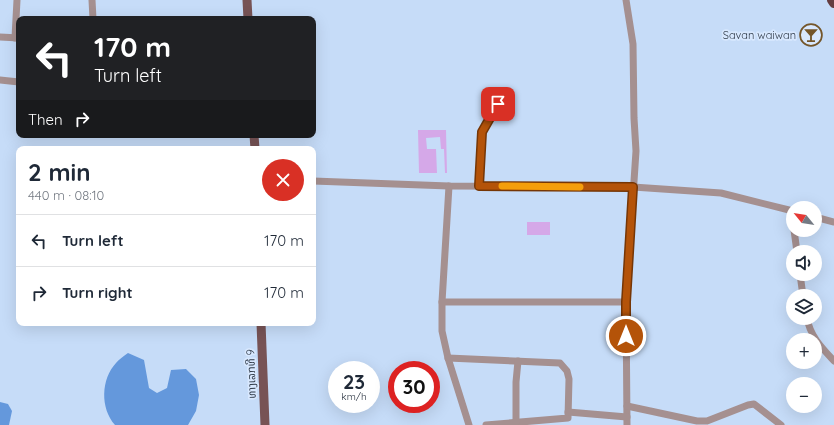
<!DOCTYPE html>
<html lang="en">
<head>
<meta charset="utf-8">
<style>
	:root { --surface:#fff; --page:#f6f6f7; --text:#1f2937; --muted:#747a83; --line:#e0e1e3 }
	body { margin:0; font-family:Quicksand,"Noto Sans Lao",sans-serif; background:var(--page); color:var(--text); height:100vh; display:flex; flex-direction:column; font-size:15px; white-space:nowrap }
	* { box-sizing:border-box; margin:0 }
	p { font-size:13px; color:var(--muted) }
	.icon { flex:none; width:22px; height:22px; fill:none; stroke:currentColor; stroke-width:2; stroke-linecap:round; stroke-linejoin:round }
	.map { position:relative; flex:1; overflow:hidden }
	.sheet { position:absolute; left:16px; top:146px; width:300px; height:180px; display:flex; flex-direction:column; background:var(--surface); border-radius:8px; box-shadow:0 4px 16px #0002 }
	.sheet>* { flex:none }
	.guide { position:absolute; left:16px; top:16px; width:300px; height:122px; border-radius:8px; box-shadow:0 4px 16px #0002; background:#202124; color:#fff; overflow:hidden }
	.needle { width:26px; rotate:300deg }
	.controls { position:absolute; left:786px; top:201px; display:grid; gap:8px }
	.controls a { display:grid; place-items:center; width:36px; height:36px; border-radius:50%; background:var(--surface); box-shadow:0 4px 16px #0002; font-size:20px }
	.speed { position:absolute; left:328px; top:361px; display:flex; gap:8px; font-size:20px; font-weight:700; text-align:center }
	.speed>* { display:grid; place-content:center; width:52px; height:52px; border-radius:50%; background:var(--surface); box-shadow:0 4px 16px #0002; line-height:1 }
	.speed small { font-size:10px; font-weight:400 }
	.speed .limit { border:6px solid #d22; background:#fff; color:#111 }
	.pin { position:absolute; display:grid; place-items:center; width:34px; height:34px; color:#fff; margin:-17px; border-radius:8px; box-shadow:0 2px 6px #0006 }
	.me { position:absolute; width:44px; margin:-22px; rotate:0deg; stroke-linejoin:round; filter:drop-shadow(0 0 3px #0008) }
	.turn { display:flex; align-items:center; gap:14px; height:84px; padding:0 12px; font-size:18px }
	.turn .icon { width:52px; height:52px; stroke-width:2.5 }
	.turn b { display:block; font-size:28px; line-height:34px }
	.then { display:flex; align-items:center; height:38px; padding:0 12px; background:#0003; gap:8px; font-size:15px }
	.round { display:grid; place-items:center; flex:none; width:42px; height:42px; border-radius:21px; background:var(--page) }
	.headline { display:flex; align-items:center; justify-content:space-between; height:68px; padding:0 12px }
	h1 { font-size:24px; font-weight:700; line-height:30px }
	ul { padding:0; list-style:none }
	li { display:flex; align-items:center; gap:12px; height:52px; padding:0 12px; border-top:1px solid var(--line) }
	li div { flex:1 }
	li b { display:block; font-size:15px }
	li em { font-style:normal }
	.map>svg:first-child { display:block }
</style>
</head>
<body>
<div class="map">
<svg width="834" height="425" viewBox="0 0 834 425">
	<rect width="100%" height="100%" fill="#c6dcf8"/>
	<g fill="#d5a8e8">
		<polygon points="418,130 446,130 447,173 445,173 444,149 441,149 440,137 426,138 427,149 436,149 437,173 419,173"/>
		<rect x="527" y="222" width="23" height="13"/>
	</g>
	<g fill="#6498dc">
		<path d="M128,353L144,360L149,388L157,393L167,388L171,370L186,369L196,379L199,395L196,411L188,425H115C100,408 101,379 116,363C119,359 124,356 128,353Z"/>
		<polygon points="0,402 8,404 12,411 9,425 0,425"/>
	</g>
	<g fill="none" stroke-linecap="round" stroke-linejoin="round">
		<g stroke="#a59090" stroke-width="7">
			<polyline points="92,0 93,19"/>
			<polyline points="626,0 633,44 634,118 636,151 626,302 627,425"/>
			<polyline points="0,37 19,38"/>
			<polyline points="15,38 17,0"/>
			<polyline points="0,80 19,82"/>
			<polyline points="313,181 449,186 633,187 721,193 793,211"/>
			<polyline points="449,186 442,302 442,331 448,358 469,425"/>
			<polyline points="479,186 482,132 498,104"/>
			<polyline points="815,217 834,222"/>
			<polyline points="794,230 797,252"/>
			<polyline points="800,274 803,296"/>
			<polyline points="442,302 626,302"/>
			<path d="M807,318C810,336 822,348 834,361"/>
			<polyline points="448,358 560,363 567,371 569,379 568,418 486,425"/>
			<polyline points="627,406 697,421 707,421 748,405 754,404 781,425"/>
			<polyline points="568,412 627,417"/>
			<polyline points="516,422 516,382 518,361"/>
		</g>
		<g stroke="#775355" stroke-width="9">
			<polyline points="247,0 248,19"/>
			<polyline points="254,135 255,149"/>
			<polyline points="261,323 265,425"/>
		</g>
		<polyline stroke="#653d40" stroke-width="10" points="832,0 834,3"/>
	</g>
	<g fill="none" stroke-linecap="round" stroke-linejoin="round">
		<g stroke="#753606" stroke-width="10">
			<polyline id="route" points="498,104 482,132 479,186 633,187 626,302 626,336"/>
		</g>
		<use href="#route" stroke="#b45309" stroke-width="7"/>
		<polyline stroke="#f59e0b" stroke-width="7" points="502,186 580,187"/>
	</g>
	<defs>
		<g id="bar-ring" transform="scale(1.15)"><circle r="9.5" fill="#d8e8fe" stroke="#74562a" stroke-width="1.5"/><path d="M-6-5H6L.8 .8V4.5H3.5V6h-7V4.5H-.8V.8Z" fill="#74562a"/></g>
	</defs>
	<g fill-rule="evenodd">
		<use href="#bar-ring" x="811" y="35"/>
	</g>
	<g text-anchor="middle" dominant-baseline="central" stroke-width="3.5" stroke-linejoin="round" paint-order="stroke">
		<g font-size="11" fill="#2f3a48" stroke="#d8e8fe" text-anchor="end">
			<text x="796" y="35">Savan waiwan</text>
		</g>
		<g font-size="11" fill="#2f3a48" stroke="#d8e8fe">
			<text transform="translate(251 374) rotate(-92)">ທາງເລກທີ 9</text>
		</g>
	</g>
</svg>
<div class="controls">
<a><svg class="needle" viewBox="-14 -14 28 28"><path d="M0-13l5 13h-10z" fill="#e53935"/><path d="M0 13l5-13h-10z" fill="#747a83"/></svg></a>
<a><svg class="icon" aria-label="sound" viewBox="0 0 24 24"><path d="M4 9h4l5-4v14l-5-4H4zM17 9q2 3 0 6"/></svg></a>
<a><svg class="icon" aria-label="layers" viewBox="0 0 24 24"><path d="M12 4l9 5-9 5-9-5zM3 14l9 5 9-5"/></svg></a>
<a>+</a>
<a>−</a>
</div>
<div class="speed"><div>23<small>km/h</small></div><div class="limit">30</div></div>
<div class="pin" style="left:498px;top:104px;background:#d93025"><svg class="icon" aria-label="arrive" viewBox="0 0 24 24"><path d="M6 21V4h12l-3 4 3 4H6"/></svg></div>
<svg class="me" style="left:626px;top:336px" viewBox="-20 -20 40 40"><circle r="17" fill="#b45309" stroke="#fff" stroke-width="3"/><path d="M0-11L8 9 0 5-8 9z" fill="#fff"/></svg>
<div class="guide">
<div class="turn"><svg class="icon" aria-label="left" viewBox="0 0 24 24"><path d="M17 20v-9H6M10 6l-5 5 5 5"/></svg><div><b>170 m</b>Turn left</div></div>
<div class="then">Then<svg class="icon" aria-label="right" viewBox="0 0 24 24"><path d="M7 20v-9h11M14 6l5 5-5 5"/></svg></div>
</div>
<section class="sheet">
<div class="headline"><div><h1>2 min</h1><p>440 m · 08:10</p></div><a class="round" style="background:#d93025;color:#fff"><svg class="icon" aria-label="close" viewBox="0 0 24 24"><path d="M6 6l12 12M18 6L6 18"/></svg></a></div>
<ul>
<li><svg class="icon" aria-label="left" viewBox="0 0 24 24"><path d="M17 20v-9H6M10 6l-5 5 5 5"/></svg><div><b>Turn left</b></div><em>170 m</em></li>
<li><svg class="icon" aria-label="right" viewBox="0 0 24 24"><path d="M7 20v-9h11M14 6l5 5-5 5"/></svg><div><b>Turn right</b></div><em>170 m</em></li>
</ul>
</section>
</div>
</body>
</html>
